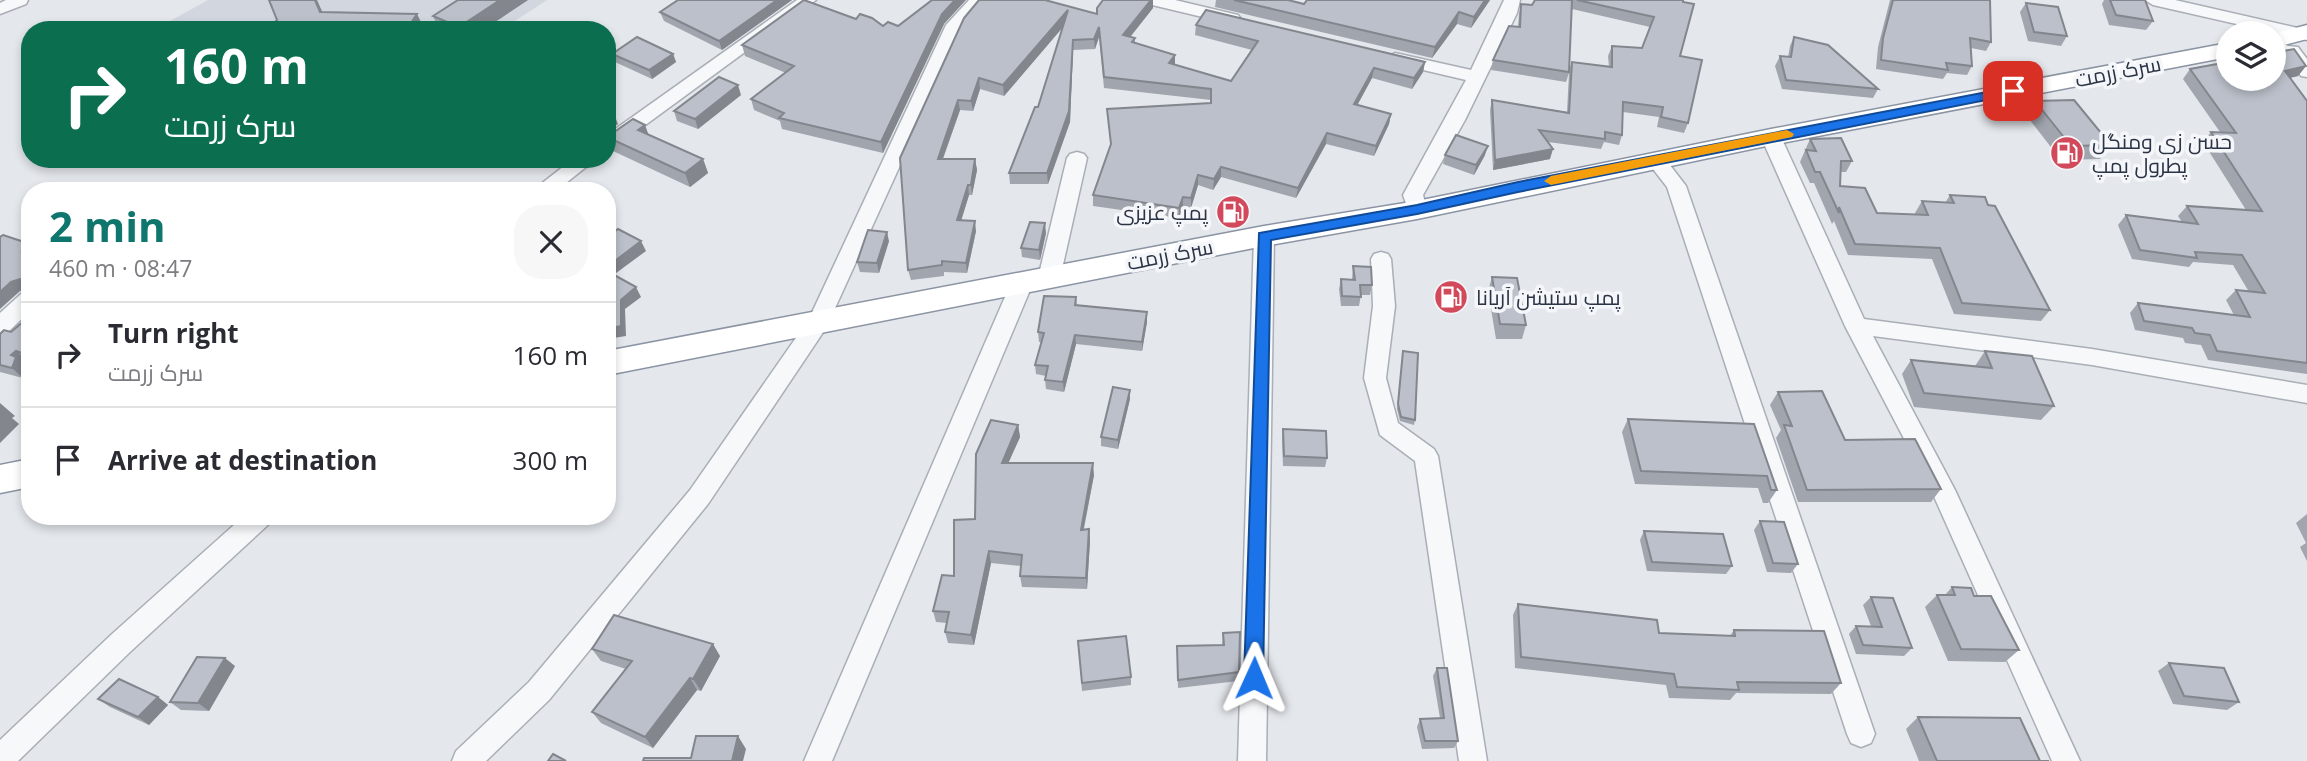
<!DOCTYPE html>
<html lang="en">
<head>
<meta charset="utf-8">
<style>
	:root { --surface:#fff; --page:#f7f7f7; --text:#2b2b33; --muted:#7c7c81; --line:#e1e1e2; --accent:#0f766e }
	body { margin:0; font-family:"Open Sans",Cairo,sans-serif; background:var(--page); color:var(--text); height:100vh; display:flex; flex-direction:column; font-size:26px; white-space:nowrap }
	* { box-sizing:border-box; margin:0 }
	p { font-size:23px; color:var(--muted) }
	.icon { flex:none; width:38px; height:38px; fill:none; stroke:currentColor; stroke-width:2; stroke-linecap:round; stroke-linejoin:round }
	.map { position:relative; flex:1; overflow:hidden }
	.sheet { position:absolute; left:21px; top:182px; width:595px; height:343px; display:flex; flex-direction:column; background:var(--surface); border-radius:28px; box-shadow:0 4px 10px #0003 }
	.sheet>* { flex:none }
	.banner { position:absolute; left:21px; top:21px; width:595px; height:147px; border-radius:28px; box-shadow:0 4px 10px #0003; background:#0b6e4f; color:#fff; overflow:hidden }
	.controls { position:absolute; left:2216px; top:21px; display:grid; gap:14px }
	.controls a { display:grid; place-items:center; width:70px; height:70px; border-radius:50%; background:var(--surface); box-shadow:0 4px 10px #0003; font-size:35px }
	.pin { position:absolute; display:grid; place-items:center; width:60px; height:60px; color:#fff; margin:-30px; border-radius:14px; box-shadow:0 4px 10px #0006 }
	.me { position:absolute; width:77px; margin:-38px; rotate:1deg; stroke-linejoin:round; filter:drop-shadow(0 0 5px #0008) }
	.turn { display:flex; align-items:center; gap:24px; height:147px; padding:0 28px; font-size:32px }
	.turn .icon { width:91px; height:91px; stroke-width:2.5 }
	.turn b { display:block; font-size:49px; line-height:60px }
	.round { display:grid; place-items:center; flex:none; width:74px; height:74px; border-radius:28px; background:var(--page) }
	.headline { display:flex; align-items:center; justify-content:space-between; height:119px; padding:0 28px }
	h1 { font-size:42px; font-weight:700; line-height:52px; color:var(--accent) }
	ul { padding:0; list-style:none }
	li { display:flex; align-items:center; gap:21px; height:105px; padding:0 28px; border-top:2px solid var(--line) }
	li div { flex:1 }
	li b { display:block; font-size:26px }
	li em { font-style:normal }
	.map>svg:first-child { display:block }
</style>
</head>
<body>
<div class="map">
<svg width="2307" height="761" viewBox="0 0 2307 761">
	<rect width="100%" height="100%" fill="#e4e7ec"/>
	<polygon fill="#d2d6de" points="208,0 547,0 501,30 154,30"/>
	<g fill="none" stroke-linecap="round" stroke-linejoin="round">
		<g stroke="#a9aeb7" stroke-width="3">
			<g id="minor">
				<polygon points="6,0 28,0 26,4 0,14 0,3"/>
				<polygon points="797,0 816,0 614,148 607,150 607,135"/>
				<polygon points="969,0 986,0 963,27 826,328 708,504 549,700 486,761 452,761 456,751 529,682 690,490 809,319 946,25"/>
				<polygon points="1146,0 1175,0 1238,15 1241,19 1232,24 1148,4"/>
				<polygon points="1504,0 1520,0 1517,13 1465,120 1423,195 1427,210 1424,215 1410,215 1403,195 1466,80 1389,62 1386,58 1395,53 1471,70"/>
				<polygon points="2145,0 2175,0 2307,30 2307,40 2153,5"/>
				<polygon points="2273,38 2288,46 2298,47 2307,59 2307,77 2301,76 2287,56 2273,51"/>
				<polygon points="1771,131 1778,133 1781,137 1864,319 2092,349 2307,385 2307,403 2092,365 1873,336 1955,490 2080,761 2052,761 1932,492 1845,326 1761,137 1764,133"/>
				<polygon points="1077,152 1084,154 1087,158 1060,278 1056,283 1049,286 1042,283 1038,278 1067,158 1070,154"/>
				<polygon points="1656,154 1663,156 1686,186 1875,734 1871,743 1861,747 1851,743 1847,734 1667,187 1646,160 1649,156"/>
				<polygon points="573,159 596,159 556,191 532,191"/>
				<polygon points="1264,229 1271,231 1274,236 1266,761 1238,761 1254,236 1257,231"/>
				<polygon points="1381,252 1388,254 1391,259 1395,306 1386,378 1398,423 1434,449 1438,456 1487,761 1459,761 1415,461 1380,435 1364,378 1373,306 1371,259 1374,254"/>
				<polygon points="1022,275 1030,278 1033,283 832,761 804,761 1011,283 1014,278"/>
				<polygon points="30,290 30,311 8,332 0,334 0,313 22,293"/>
				<polygon points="244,516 273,516 270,523 130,652 18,761 0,761 0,740 112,634"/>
			</g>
		</g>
		<g stroke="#8b94a3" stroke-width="3">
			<g id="highway">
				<polygon points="2307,25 2307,39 2273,48 2273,34"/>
				<polygon points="2228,43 2228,57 1771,145 1417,219 1264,246 607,375 607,351 1264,226 1417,201 1771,129"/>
				<polygon points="30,459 30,487 0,493 0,465"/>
			</g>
		</g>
		<use href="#minor" fill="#f7f8fa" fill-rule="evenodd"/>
		<use href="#highway" fill="#fff" fill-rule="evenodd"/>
	</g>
	<g fill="#a1a5ae" fill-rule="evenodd">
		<polygon points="528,0 483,30 439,30 433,16"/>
		<polygon points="792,0 722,50 664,21 660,12"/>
		<polygon points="979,0 1097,14 1153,0 1153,8 1130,37 1135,38 1135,43 1175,55 1175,65 1231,81 1252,50 1195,35 1196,25 1425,62 1423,72 1412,89 1372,78 1357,105 1391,114 1389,124 1374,156 1326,144 1296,198 1221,177 1213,190 1198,185 1191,208 1183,207 1179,218 1093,206 1093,195 1111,146 1107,109 1211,103 1211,100 1104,88 1099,37 1095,49 1073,50 1070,122 1048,184 1010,184 1009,173 1038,107 1063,27 1004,96 980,89 973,111 960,110 943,159 975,159 977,170 972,195 969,195 961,220 976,231 967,273 944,272 944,276 911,280 908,270"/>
		<polygon points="1216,0 1288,0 1304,4 1307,0 1490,0 1471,28 1457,24 1432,58 1215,7"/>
		<path d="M1535,0H1683L1680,56L1688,123L1684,133L1657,127L1659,117L1623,112L1622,135L1619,145L1604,142L1601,149L1548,142L1550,159L1493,170L1490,110L1492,100L1567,112L1569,73L1566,82L1491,70L1493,60L1518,27L1519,14L1521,4L1532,5ZM1572,9L1650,27L1642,48L1612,46L1608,56L1609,67L1572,62L1569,70Z"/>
		<polygon points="1890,0 1990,0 1991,42 1986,51 1971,48 1972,66 1967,75 1947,73 1943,79 1876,69 1878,47"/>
		<polygon points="2104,0 2145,0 2153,21 2146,30 2109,25 2102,4"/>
		<polygon points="2026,3 2067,36 2061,46 2028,41 2020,12"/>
		<polygon points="856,19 883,26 944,24 883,153 782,129 780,121 754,110 751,99 786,73 745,56 742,45"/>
		<polygon points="1794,37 1878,89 1873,98 1782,89 1775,66 1780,56 1788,57 1790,46"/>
		<polygon points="612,54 673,54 676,62 652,79 615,62"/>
		<polygon points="2306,66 2298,76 2290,78 2307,101 2307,374 2208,360 2201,345 2185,343 2183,338 2135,330 2130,313 2138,303 2234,315 2226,300 2236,290 2249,292 2233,265 2193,262 2189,267 2132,259 2118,225 2126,215 2182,222 2178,216 2187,206 2246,210 2203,142 2211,132 2220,132 2183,79 2190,69"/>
		<polygon points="741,95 698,129 677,121 674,111"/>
		<polygon points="2035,101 2111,145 2100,159 2061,160 2026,115"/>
		<polygon points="645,125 648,134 703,159 708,173 690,187 613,151 607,136"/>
		<polygon points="1810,139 1852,161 1846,172 1840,172 1840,186 1877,213 1916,215 1915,213 1922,201 1945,203 1950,195 1988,205 2050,310 2041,321 1954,314 1932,259 1848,255 1834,221 1832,224 1814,183 1810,183 1800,162"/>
		<polygon points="1445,155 1485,155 1474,175 1443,164"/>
		<polygon points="1046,233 1040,260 1022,257 1021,248"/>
		<polygon points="889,241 879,273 860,272 857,262"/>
		<polygon points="1353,266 1372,285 1370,295 1361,295 1359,306 1341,306 1339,289 1341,279 1352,279"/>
		<polygon points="1492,277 1526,325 1522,339 1496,339 1488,291"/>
		<polygon points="1076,297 1077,305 1147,312 1147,322 1142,351 1076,344 1064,392 1046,389 1045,380 1046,376 1036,374 1035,365 1041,342 1039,342 1038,332"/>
		<polygon points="30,316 30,362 27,361 23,364 26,367 23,378 0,372 0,334 11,332"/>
		<polygon points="1403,351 1415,420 1414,425 1400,421 1397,409"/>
		<polygon points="1985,351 2054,406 2041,420 1914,407 1902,374 1911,360 1975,366"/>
		<polygon points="1778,392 1845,440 1941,489 1931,502 1798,502 1776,438 1781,430 1770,405"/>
		<polygon points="1130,399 1118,449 1101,446 1101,437"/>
		<polygon points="1628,419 1754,424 1777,490 1768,503 1763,503 1758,488 1635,484 1622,432"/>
		<polygon points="1018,425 1020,437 1008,463 1094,475 1084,529 1089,529 1090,541 1087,589 1022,587 1020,576 1021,566 991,563 974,645 948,643 945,632 947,623 936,622 933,611 954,576 975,519"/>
		<polygon points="1283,429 1327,458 1325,467 1283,466 1282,438"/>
		<polygon points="2307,514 2307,561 2300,547 2306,543 2296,523"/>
		<polygon points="1760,521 1798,564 1791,573 1767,572 1754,530"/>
		<polygon points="1644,531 1732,566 1726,574 1647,571 1640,540"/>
		<polygon points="1952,587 1974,596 2019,650 2005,662 1948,661 1925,607 1937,595 1945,595"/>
		<polygon points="1871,597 1912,648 1904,656 1856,654 1849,634 1856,626 1871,626 1863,605"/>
		<polygon points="1518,604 1659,633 1730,636 1734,630 1841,683 1831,694 1736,693 1730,700 1669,698 1666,685 1515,668 1513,615"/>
		<polygon points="1223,633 1239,672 1238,681 1178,688 1177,654 1222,645"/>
		<polygon points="1078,641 1131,677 1131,685 1082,691"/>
		<polygon points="592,649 720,656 701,691 697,690 653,748 601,723 592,712 626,669 601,661"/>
		<polygon points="2169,663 2239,702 2227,710 2173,704 2158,671"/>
		<polygon points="235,666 209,711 181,710 170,702"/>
		<polygon points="1437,668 1458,741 1454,748 1422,749 1417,727 1420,719 1440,718 1433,676"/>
		<polygon points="158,697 168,705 149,725 110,707 98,699"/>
		<polygon points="1918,717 2040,761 2049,761 1919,761 1906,729"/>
	</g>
	<g fill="#83868d">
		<polygon points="315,0 317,0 330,29 320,12"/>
		<polygon points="500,0 528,0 483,30 461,30 459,27"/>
		<polygon points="777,0 792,0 722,50 719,41"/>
		<polygon points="955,0 966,0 944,24 883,153 881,142 942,14"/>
		<polygon points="1151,0 1153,0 1153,8 1123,46 1123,35"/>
		<polygon points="1485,0 1490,0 1471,28 1474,17"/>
		<polygon points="1068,10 1069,20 1004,96 1003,85"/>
		<polygon points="1459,12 1457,24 1432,58 1435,47"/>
		<polygon points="417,14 425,30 406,30"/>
		<polygon points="1099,27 1099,37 1095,49 1094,39"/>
		<polygon points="1073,40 1073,50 1070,122 1048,184 1047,173"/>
		<polygon points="673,54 676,62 652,79 649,70"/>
		<polygon points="1175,55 1175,65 1169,63"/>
		<polygon points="1425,62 1423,72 1412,89 1414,78"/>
		<polygon points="2306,66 2298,76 2277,81 2285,71"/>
		<polygon points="1374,68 1372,78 1352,115 1354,104"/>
		<polygon points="979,78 980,89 973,111 971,101"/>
		<polygon points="738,85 741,95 698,129 695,119"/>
		<polygon points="958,100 960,110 939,169 938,159"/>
		<polygon points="614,114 618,124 607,132 607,119"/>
		<polygon points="1391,114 1389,124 1374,156 1376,146"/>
		<polygon points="645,125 650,139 638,130"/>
		<polygon points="1327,133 1326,144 1296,198 1298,188"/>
		<polygon points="1488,146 1485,155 1474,175 1476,165"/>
		<polygon points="1553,149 1550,159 1493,170 1495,160"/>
		<polygon points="703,159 708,173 690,187 685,173"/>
		<polygon points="975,159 977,170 972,195 971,185"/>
		<polygon points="1221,167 1221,177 1213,190 1214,179"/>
		<polygon points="1198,175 1198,185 1191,208 1191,198"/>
		<polygon points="968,185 969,195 958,231 957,220"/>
		<polygon points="1183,197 1183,207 1179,218 1179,208"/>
		<polygon points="975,221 976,231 967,273 966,263"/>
		<polygon points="1045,223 1046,233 1040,260 1039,250"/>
		<polygon points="887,232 889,241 879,273 877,263"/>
		<polygon points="641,241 646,251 608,279 607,276 607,267"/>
		<polygon points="30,245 30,259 22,251"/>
		<polygon points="30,276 30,287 24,281"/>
		<polygon points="20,279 29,288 20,291 0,309 0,292 11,282"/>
		<polygon points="636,287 641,297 625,309 626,336 607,339 607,329 621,300"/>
		<polygon points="1147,312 1147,322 1142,351 1142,342"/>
		<polygon points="1075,335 1076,344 1064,392 1063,382"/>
		<polygon points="16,351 27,361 23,364 26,367 23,378 12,368 11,355"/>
		<polygon points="1130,390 1130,399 1118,449 1118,440"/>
		<polygon points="0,403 15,416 12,418 19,424 0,443"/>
		<polygon points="1018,425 1020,437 1003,475 1002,463"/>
		<polygon points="1093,463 1094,475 1081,541 1081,530"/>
		<polygon points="1089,529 1090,541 1087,589 1086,578"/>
		<polygon points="989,551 991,563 974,645 971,635"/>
		<polygon points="713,644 720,656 701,691 693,679"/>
		<polygon points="225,658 235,666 209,711 198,703"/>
		<polygon points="690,678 697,690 653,748 645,737"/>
		<polygon points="158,697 168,705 149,725 138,717"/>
		<polygon points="738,736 746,749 743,761 732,761"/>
	</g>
	<g fill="#bbc0ca" stroke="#83868d" stroke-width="2">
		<polygon points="269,0 315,0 320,12 417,14 406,30 267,30 277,20"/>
		<polygon points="458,0 500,0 459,27 433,16"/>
		<polygon points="678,0 777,0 719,41 660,12"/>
		<polygon points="804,0 856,19 860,14 872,18 883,26 888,22 898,26 932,0 955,0 942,14 881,142 779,118 784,113 751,99 794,66 742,45"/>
		<polygon points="979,0 1045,0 1097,14 1097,8 1103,0 1151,0 1123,35 1135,38 1132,42 1175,55 1169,63 1231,81 1258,41 1196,25 1206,10 1425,62 1414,78 1374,68 1354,104 1391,114 1376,146 1327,133 1298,188 1221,167 1214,179 1198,175 1191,198 1183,197 1179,208 1093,195 1111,144 1107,109 1211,103 1211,89 1104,77 1099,27 1094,39 1073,40 1069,111 1047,173 1009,173 1035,107 1038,107 1068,10 1003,85 979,78 971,101 958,100 938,159 975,159 971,185 968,185 957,220 975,221 966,263 942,261 942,265 908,270 900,158 964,18"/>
		<polygon points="1234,0 1288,0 1304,4 1307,0 1485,0 1474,17 1459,12 1435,47"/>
		<polygon points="1535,0 1572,0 1569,72 1493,60 1509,26 1520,27 1521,4 1532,5"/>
		<polygon points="1577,0 1683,0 1683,2 1694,4 1680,56 1702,60 1688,123 1661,117 1663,107 1623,102 1622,135 1605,132 1605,139 1539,130 1553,149 1495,160 1492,100 1569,113 1572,62 1612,67 1612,46 1642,48 1654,17"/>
		<polygon points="1893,0 1990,0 1991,42 1970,38 1972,66 1946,63 1948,70 1881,60 1883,38"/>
		<polygon points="2110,0 2145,0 2153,21 2116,15"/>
		<polygon points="2026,3 2058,7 2067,36 2034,32"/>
		<polygon points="637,37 673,54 649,70 612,54"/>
		<polygon points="1794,37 1828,45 1878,89 1786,80 1780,56 1791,57"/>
		<polygon points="2294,49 2306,66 2285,71 2307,101 2307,363 2217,351 2210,335 2195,333 2192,328 2144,321 2138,303 2250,317 2236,290 2265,293 2242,255 2195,252 2197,258 2140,250 2126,215 2198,224 2187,206 2262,211 2211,132 2236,133 2190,69 2228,62 2228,79 2273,79 2273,53"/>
		<polygon points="719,77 738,85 695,119 674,111"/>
		<polygon points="2074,100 2111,145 2071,146 2035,101"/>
		<polygon points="607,111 614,114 607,119"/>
		<polygon points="633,119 645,125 638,130 703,159 685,173 607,137"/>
		<polygon points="1456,135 1488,146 1476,165 1445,155"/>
		<polygon points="1841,138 1852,161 1841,161 1840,186 1865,188 1877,213 1928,215 1922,201 1954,203 1950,195 1985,197 1988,205 1995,206 2050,310 1962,303 1940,248 1855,244 1839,207 1839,213 1820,172 1815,172 1806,150 1816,151 1810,139"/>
		<polygon points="1030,222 1045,223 1039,250 1021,248"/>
		<polygon points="618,229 641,241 607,267 607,237"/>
		<polygon points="868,230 887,232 877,263 857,262"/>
		<polygon points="3,235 30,244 22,251 30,256 30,276 24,281 20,279 11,282 0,292 0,237"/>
		<polygon points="1353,266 1371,267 1372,285 1360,285 1361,297 1342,296 1341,279 1355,280"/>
		<polygon points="607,271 636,287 621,300 621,326 607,329"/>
		<polygon points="1492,277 1517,278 1526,325 1500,324"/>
		<polygon points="1044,296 1076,297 1075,305 1147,312 1142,342 1075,335 1063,382 1045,380 1048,366 1035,365 1044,333 1038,332"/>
		<polygon points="30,316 30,356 16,351 11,355 16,357 12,368 0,365 0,334 4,330 11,332"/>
		<polygon points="1403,351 1418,353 1415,420 1401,417 1398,404"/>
		<polygon points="1985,351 2032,356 2054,406 1924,393 1911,360 1992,368"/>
		<polygon points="1113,387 1130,390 1118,440 1101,437"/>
		<polygon points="1822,391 1845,440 1915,439 1941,489 1807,490 1784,425 1792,426 1778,392"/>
		<polygon points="1628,419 1754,424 1777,490 1771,490 1767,476 1641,471"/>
		<polygon points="991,420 1018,425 1002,463 1093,463 1081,530 1089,529 1086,578 1020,576 1022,555 989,551 971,635 945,632 949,612 933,611 942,575 954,576 954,520 975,519 976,454"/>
		<polygon points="1283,429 1326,431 1327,458 1284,456"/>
		<polygon points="1760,521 1784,522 1798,564 1773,563"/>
		<polygon points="1644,531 1723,534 1732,566 1652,562"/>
		<polygon points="1952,587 1971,588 1974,596 1991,596 2019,650 1961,649 1937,595 1955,595"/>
		<polygon points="1871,597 1893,598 1912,648 1863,645 1856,626 1882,627"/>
		<polygon points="1518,604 1657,620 1659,633 1735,636 1734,630 1824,631 1841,683 1737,682 1739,690 1677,687 1674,674 1521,657"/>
		<polygon points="614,615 713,644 693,679 690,678 645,737 592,712 632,661 592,649"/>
		<polygon points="1240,632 1239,672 1178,680 1177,646 1224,645 1223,633"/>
		<polygon points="1126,636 1131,677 1082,683 1078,641"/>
		<polygon points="197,657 225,658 198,703 170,702"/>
		<polygon points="2169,663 2224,668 2239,702 2184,696"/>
		<polygon points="1437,668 1447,668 1458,741 1425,741 1420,719 1444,718"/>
		<polygon points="119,679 158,697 138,717 98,699"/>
		<polygon points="1918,717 2020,718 2040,761 2049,761 1937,761"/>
		<polygon points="696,736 738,736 732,761 643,761 644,758 691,758"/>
		<polygon points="553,754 566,761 548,761"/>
	</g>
	<polygon fill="#1a73e8" stroke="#114b97" stroke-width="2" points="2013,87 2017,88 2017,94 1518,192 1417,214 1271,240 1263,678 1261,684 1254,687 1247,684 1244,678 1259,233 1417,205 1518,182"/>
	<polygon fill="#f59e0b" points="1787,130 1794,134 1792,137 1551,185 1544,181 1551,176"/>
	<defs>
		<g id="fuel-disc" transform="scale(1.75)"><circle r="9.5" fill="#d1495b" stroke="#f4f6f9"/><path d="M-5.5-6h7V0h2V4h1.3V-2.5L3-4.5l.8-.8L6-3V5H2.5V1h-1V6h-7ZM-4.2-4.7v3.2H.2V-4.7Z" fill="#fff"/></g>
	</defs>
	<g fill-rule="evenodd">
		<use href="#fuel-disc" x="2067" y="153"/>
		<use href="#fuel-disc" x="1233" y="212"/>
		<use href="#fuel-disc" x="1451" y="297"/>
	</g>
	<g text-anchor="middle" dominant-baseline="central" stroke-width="7" stroke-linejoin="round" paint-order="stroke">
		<g font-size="21" fill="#2b3445" stroke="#f4f6f9">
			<text transform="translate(2118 71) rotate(-11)">سرک زرمت</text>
			<text transform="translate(1170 254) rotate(-11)">سرک زرمت</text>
		</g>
		<g font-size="21" fill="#2b3445" stroke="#f4f6f9" text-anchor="start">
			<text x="2092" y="141">حسن زی ومنگل<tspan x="2092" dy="24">پطرول پمپ</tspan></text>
			<text x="1208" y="212" text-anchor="end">پمپ عزیزی</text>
			<text x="1476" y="297">پمپ ستیشن آریانا</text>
		</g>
	</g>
</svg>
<div class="controls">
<a><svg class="icon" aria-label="layers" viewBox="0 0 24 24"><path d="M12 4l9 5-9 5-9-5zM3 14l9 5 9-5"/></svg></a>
</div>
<div class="pin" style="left:2013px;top:91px;background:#d93025"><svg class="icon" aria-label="arrive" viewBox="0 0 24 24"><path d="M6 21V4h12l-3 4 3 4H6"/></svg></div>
<svg class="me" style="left:1254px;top:678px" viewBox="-20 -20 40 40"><path d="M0-17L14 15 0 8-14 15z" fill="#1a73e8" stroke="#fff" stroke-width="4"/></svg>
<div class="banner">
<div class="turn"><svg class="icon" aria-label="right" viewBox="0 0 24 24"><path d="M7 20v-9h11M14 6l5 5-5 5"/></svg><div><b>160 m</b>سرک زرمت</div></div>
</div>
<section class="sheet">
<div class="headline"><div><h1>2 min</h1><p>460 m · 08:47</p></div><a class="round"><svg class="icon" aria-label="close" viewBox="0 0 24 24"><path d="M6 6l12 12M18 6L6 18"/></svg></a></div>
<ul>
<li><svg class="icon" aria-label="right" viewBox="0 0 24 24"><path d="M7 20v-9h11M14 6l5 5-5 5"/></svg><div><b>Turn right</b><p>سرک زرمت</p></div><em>160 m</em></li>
<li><svg class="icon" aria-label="arrive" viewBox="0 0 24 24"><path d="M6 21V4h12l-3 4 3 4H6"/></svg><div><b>Arrive at destination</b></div><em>300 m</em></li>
</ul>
</section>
</div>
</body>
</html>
